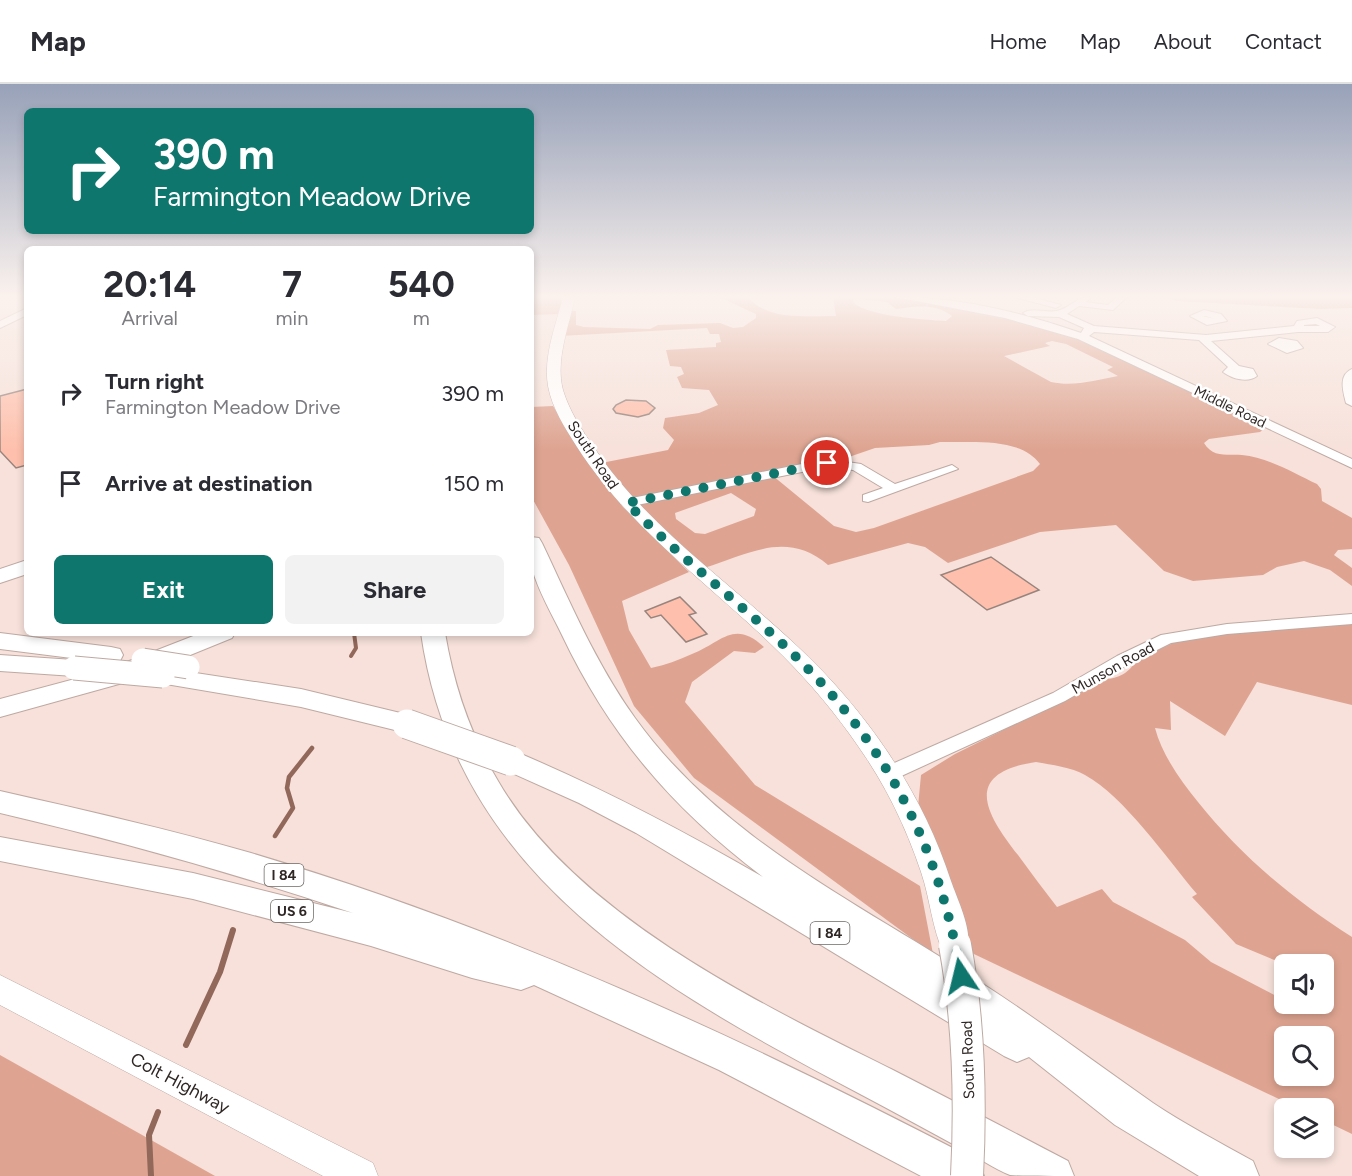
<!DOCTYPE html>
<html lang="en">
<head>
<meta charset="utf-8">
<style>
	:root { --surface:#fff; --page:#f2f2f3; --text:#2b2b33; --muted:#7c7c81; --line:#e1e1e2; --accent:#0f766e }
	body { margin:0; font-family:Figtree,sans-serif; background:var(--page); color:var(--text); height:100vh; display:flex; flex-direction:column; font-size:22px; white-space:nowrap }
	* { box-sizing:border-box; margin:0 }
	p { font-size:20px; color:var(--muted) }
	.icon { flex:none; width:33px; height:33px; fill:none; stroke:currentColor; stroke-width:2; stroke-linecap:round; stroke-linejoin:round }
	.map { position:relative; flex:1; overflow:hidden }
	.sheet { position:absolute; left:24px; top:162px; width:510px; height:390px; display:flex; flex-direction:column; background:var(--surface); border-radius:9px; box-shadow:0 3px 9px #0003 }
	.sheet>* { flex:none }
	.top-card { position:absolute; left:24px; top:24px; width:510px; height:126px; border-radius:9px; box-shadow:0 3px 9px #0003; background:#0f766e; color:#fff; overflow:hidden }
	.fabs { position:absolute; left:1274px; top:870px; display:grid; gap:12px }
	.fabs a { display:grid; place-items:center; width:60px; height:60px; border-radius:9px; background:var(--surface); box-shadow:0 3px 9px #0003; font-size:30px }
	.pin { position:absolute; display:grid; place-items:center; width:51px; height:51px; color:#fff; margin:-26px; border:3px solid #fff; border-radius:50%; box-shadow:0 2px 6px #0007 }
	.me { position:absolute; width:66px; margin:-33px; rotate:350deg; stroke-linejoin:round; filter:drop-shadow(0 0 4px #0008) }
	.turn { display:flex; align-items:center; gap:21px; height:126px; padding:0 30px; font-size:27px }
	.turn .icon { width:78px; height:78px; stroke-width:2.5 }
	.turn b { display:block; font-size:42px; line-height:51px }
	.eta { display:flex; justify-content:space-evenly; align-items:center; height:102px; text-align:center }
	.eta b { font-size:36px; font-weight:700; line-height:42px }
	.cta { display:flex; gap:12px; margin-top:auto; padding:12px 30px }
	.cta a { flex:1; height:69px; border-radius:9px; background:var(--accent); color:#fff; font-size:24px; font-weight:700; line-height:69px; text-align:center }
	.cta a+a { background:var(--page); color:var(--text) }
	ul { padding:0; list-style:none }
	li { display:flex; align-items:center; gap:18px; height:90px; padding:0 30px }
	li div { flex:1 }
	li b { display:block; font-size:22px }
	li em { font-style:normal }
	header { display:flex; align-items:center; gap:36px; box-sizing:border-box; height:84px; padding:0 30px; background:var(--surface); border-bottom:2px solid var(--line) }
	header strong { font-size:28px }
	nav { display:flex; gap:33px; margin-inline-start:auto; font-size:21px }
	.map>svg:first-child { display:block }
</style>
</head>
<body>
<header>
<strong>Map</strong>
<nav><a>Home</a><a>Map</a><a>About</a><a>Contact</a></nav>
</header>
<div class="map">
<svg width="1352" height="1092" viewBox="0 0 1352 1092">
	<rect width="100%" height="100%" fill="#f7e1da"/>
	<g fill="#dea491" fill-rule="evenodd">
		<polygon points="531,213 562,213 560,230 531,231"/>
		<path d="M719,213H748C769,238 806,231 836,232L833,213H921L920,215L1049,241L1263,339L1264,345L1260,348L1209,355L1204,359C1213,374 1227,370 1242,371C1267,373 1294,389 1317,400L1321,405L1322,417L1352,434V465L1338,466L1334,471L1352,484V502L1330,486L1304,477L1277,483L1263,491L1193,497L1164,487L1116,441L1040,448L948,479L925,463L908,459L828,481C787,446 749,470 704,484L596,380L668,366L674,356L663,344L665,334L699,329L718,321L709,306L682,304L677,293L684,290L681,283L670,282L666,266L716,263V259L721,258L719,250H710L707,244L560,252L566,227H576V241L584,243L650,245L658,241L720,239L733,244L743,243L756,234V230ZM858,215L887,218L896,225C915,222 936,219 952,232L946,237C927,236 867,232 854,219L853,216ZM1052,257L1066,260L1113,283L1107,286L1118,292C1096,296 1074,303 1051,298L1004,272L1050,262L1045,259ZM940,358C969,359 1020,352 1040,380L1033,387L874,444L856,448L834,442L767,387L833,374H846L875,364L929,361ZM731,409L756,425L754,432L705,450L695,449L676,435L675,429Z"/>
		<polygon points="1164,213 1352,213 1352,224 1321,225 1176,217"/>
		<path d="M553,322L587,377L623,423L689,488L622,517L629,546L651,584C665,581 679,576 692,570C722,558 734,535 764,563L755,569L734,567L692,598L685,618L755,701L920,802L933,870L694,694L634,622L569,481L531,412V323Z"/>
		<path d="M1352,535V621L1257,598L1225,652L1170,617L1171,646L1155,644C1162,671 1181,697 1198,718C1242,773 1293,815 1352,853V1050L1323,1036V1024H1298L955,861L916,744L921,691L955,670L1106,595C1117,595 1131,588 1135,577L1171,560V554ZM1036,678C1052,681 1071,683 1085,691C1124,712 1167,775 1197,810L1192,813L1236,860L1284,880H1323V920H1296V922L1284,920V916L1211,878L1185,856L1113,818L1102,805L1057,823C1044,806 1031,789 1018,771C986,730 961,689 1036,678ZM1284,952H1323V992H1284Z"/>
		<polygon points="0,971 215,1092 0,1092"/>
	</g>
	<g fill="none" stroke-linecap="round" stroke-linejoin="round">
		<polyline stroke="#92685a" stroke-width="4" points="351,572 356,564 354,549"/>
		<polyline stroke="#92685a" stroke-width="4.5" points="275,752 293,724 287,704 289,693 312,664"/>
		<g stroke="#92685a" stroke-width="6">
			<polyline points="186,961 220,888 233,846"/>
			<polyline points="151,1092 149,1051 158,1028"/>
		</g>
	</g>
	<g fill="#fec0ac" stroke="#98847e" stroke-width="1.5">
		<polygon points="27,305 27,381 16,384 0,367 0,312"/>
		<polygon points="626,316 646,317 655,324 649,330 638,333 616,329 613,325 616,321"/>
		<polygon points="991,473 1039,506 987,526 941,491"/>
		<polygon points="680,513 696,529 689,531 707,550 686,558 661,531 651,534 645,527"/>
	</g>
	<g fill="none" stroke-linecap="round" stroke-linejoin="round">
		<g stroke="#bea9a2" stroke-width="2">
			<g id="minor">
				<path d="M895,213C957,212 1023,229 1081,249L1084,244L1059,233L1028,232L1023,229C1032,223 1046,229 1056,227C1070,225 1074,213 1092,213L1086,218L1108,221L1117,213H1127L1113,226L1079,222L1067,230L1094,242L1206,251L1294,242L1297,237L1317,234L1335,243L1328,248H1298L1211,257L1239,282L1253,285L1257,292C1248,299 1232,295 1223,288L1228,283L1199,256L1094,248L1089,252L1352,375V384L1078,255L1005,234ZM1316,240L1320,242H1304V241Z"/>
				<polygon points="1014,213 1032,213 1061,221 1056,224"/>
				<polygon points="27,224 27,231 0,244 0,237"/>
				<path d="M1204,226L1221,230L1227,237L1207,241L1190,232ZM1203,232H1205L1215,235Z"/>
				<polygon points="1279,254 1297,257 1303,264 1287,269 1268,260"/>
				<path d="M1352,285V322L1346,319C1343,307 1338,291 1352,285Z"/>
				<polygon points="827,375 861,380 895,400 952,381 958,385 868,418 863,417 863,411 883,404 853,386 827,383 627,423 620,419 627,415"/>
				<polygon points="1352,530 1352,540 1227,550 1171,559 1129,580 1065,617 897,694 890,696 883,694 880,689 883,684 1053,609 1117,572 1161,551 1227,540"/>
			</g>
		</g>
		<g stroke="#bea9a2" stroke-width="1">
			<g id="major">
				<path d="M563,213H575C569,243 555,276 563,306C569,326 581,345 593,362C646,442 727,496 796,561C865,625 922,707 951,797C958,817 975,851 966,870L955,874L944,870C932,845 930,814 921,788C906,743 885,700 858,662C836,630 811,600 783,572C713,502 631,447 577,363C565,344 552,324 548,302C543,272 556,241 563,213Z"/>
				<polygon points="0,891 373,1079 378,1092 323,1092 0,921"/>
			</g>
		</g>
		<g stroke="#bea9a2" stroke-width="2">
			<g id="highway">
				<path d="M531,453L539,454L542,459C570,518 596,580 635,634C723,757 863,821 986,902C1043,939 1097,980 1153,1019C1184,1040 1219,1058 1253,1077L1259,1092H1199L1115,1041L1029,973L1017,978L1004,972L636,749L579,719L501,684L497,677L501,670L511,667L521,670C606,706 683,747 763,793C673,725 610,652 562,551C552,530 538,507 532,484C529,475 531,462 531,453Z"/>
				<polygon points="27,476 27,490 0,499 0,485"/>
				<polygon points="0,549 111,563 120,565 123,571 120,577 111,579 0,565"/>
				<polygon points="201,549 235,549 232,554 119,600 0,633 0,615 101,588"/>
				<path d="M421,549H445C454,602 470,650 498,697C575,830 758,919 891,985C950,1015 1009,1046 1068,1077L1074,1092C1058,1092 1024,1092 1010,1091C994,1085 978,1073 962,1065C929,1047 896,1029 862,1011C663,906 456,794 421,549Z"/>
				<polygon points="0,571 74,576 83,578 87,584 83,590 74,592 0,587"/>
				<polygon points="163,584 301,605 417,633 420,640 417,647 407,649 301,623 154,598 150,592 154,586"/>
				<path d="M0,707C84,726 168,745 251,769C504,844 744,955 978,1077L984,1092H921L719,986L534,901L521,906L472,894L371,862L193,815L0,777V753L193,789L353,829C237,790 120,757 0,729Z"/>
			</g>
		</g>
		<use href="#minor" fill="#fff" fill-rule="evenodd"/>
		<use href="#major" fill="#fff" fill-rule="evenodd"/>
		<use href="#highway" fill="#fff" fill-rule="evenodd"/>
		<g stroke="#bea9a2" stroke-width="34" stroke-linecap="butt">
			<path id="major-bridge" d="M955,861C969,938 971,1014 967,1092"/>
		</g>
		<g stroke="#bea9a2" stroke-width="25" stroke-linecap="butt">
			<g id="highway-bridge-far1">
				<polyline points="143,576 188,583"/>
				<polyline points="74,584 163,592"/>
			</g>
		</g>
		<g stroke="#bea9a2" stroke-width="31" stroke-linecap="butt">
			<polyline id="highway-bridge" points="407,640 511,677"/>
		</g>
		<use href="#major-bridge" stroke="#fff" stroke-width="32"/>
		<use href="#highway-bridge-far1" stroke="#fff" stroke-width="23"/>
		<use href="#highway-bridge" stroke="#fff" stroke-width="29"/>
	</g>
	<linearGradient id="sky" x2="0" y2="1"><stop stop-color="#97a1b8"/><stop offset="0.58" stop-color="#fbf2ee"/><stop offset="1" stop-color="#fbf2ee" stop-opacity="0"/></linearGradient>
	<rect width="1352" height="366" fill="url(#sky)"/>
	<g fill="none" stroke-linecap="round" stroke-linejoin="round">
		<path stroke="#0f766e" stroke-width="10" stroke-dasharray="0 18" d="M827,379L627,419C678,472 738,517 791,568C885,658 940,763 961,892"/>
	</g>
	<g text-anchor="middle" dominant-baseline="central" stroke-width="5" stroke-linejoin="round" paint-order="stroke">
		<g font-size="14" fill="#2f2725" stroke="#fff">
			<text transform="translate(1230 323) rotate(26)">Middle Road</text>
		</g>
		<g fill="#fff" stroke="#6d6866" stroke-width="1.5">
			<rect x="264.5" y="780" width="39" height="22" rx="4.5"/>
			<rect x="271" y="816" width="42" height="22" rx="4.5"/>
			<rect x="810.5" y="838" width="39" height="22" rx="4.5"/>
		</g>
		<g font-size="14" font-weight="bold" fill="#2f2725">
			<text x="284" y="791">I 84</text>
			<text x="292" y="827">US 6</text>
			<text x="830" y="849">I 84</text>
		</g>
		<g font-size="15" fill="#2f2725" stroke="#fff">
			<text transform="translate(593 371) rotate(56)">South Road</text>
			<text transform="translate(1113 584) rotate(-29)">Munson Road</text>
			<text transform="translate(968 976) rotate(-92)">South Road</text>
		</g>
		<g font-size="18" fill="#2f2725" stroke="#fff">
			<text transform="translate(180 999) rotate(28)">Colt Highway</text>
		</g>
	</g>
</svg>
<div class="fabs">
<a><svg class="icon" aria-label="sound" viewBox="0 0 24 24"><path d="M4 9h4l5-4v14l-5-4H4zM17 9q2 3 0 6"/></svg></a>
<a><svg class="icon" aria-label="search" viewBox="0 0 24 24"><circle cx="10" cy="10" r="6"/><path d="M15 15l6 6"/></svg></a>
<a><svg class="icon" aria-label="layers" viewBox="0 0 24 24"><path d="M12 4l9 5-9 5-9-5zM3 14l9 5 9-5"/></svg></a>
</div>
<div class="pin" style="left:827px;top:379px;background:#d93025"><svg class="icon" aria-label="arrive" viewBox="0 0 24 24"><path d="M6 21V4h12l-3 4 3 4H6"/></svg></div>
<svg class="me" style="left:961px;top:892px" viewBox="-20 -20 40 40"><path d="M0-17L14 15 0 8-14 15z" fill="#0f766e" stroke="#fff" stroke-width="4"/></svg>
<div class="top-card">
<div class="turn"><svg class="icon" aria-label="right" viewBox="0 0 24 24"><path d="M7 20v-9h11M14 6l5 5-5 5"/></svg><div><b>390 m</b>Farmington Meadow Drive</div></div>
</div>
<section class="sheet">
<div class="eta">
<div><b>20:14</b><p>Arrival</p></div>
<div><b>7</b><p>min</p></div>
<div><b>540</b><p>m</p></div>
</div>
<ul>
<li><svg class="icon" aria-label="right" viewBox="0 0 24 24"><path d="M7 20v-9h11M14 6l5 5-5 5"/></svg><div><b>Turn right</b><p>Farmington Meadow Drive</p></div><em>390 m</em></li>
<li><svg class="icon" aria-label="arrive" viewBox="0 0 24 24"><path d="M6 21V4h12l-3 4 3 4H6"/></svg><div><b>Arrive at destination</b></div><em>150 m</em></li>
</ul>
<div class="cta"><a>Exit</a><a>Share</a></div>
</section>
</div>
</body>
</html>
